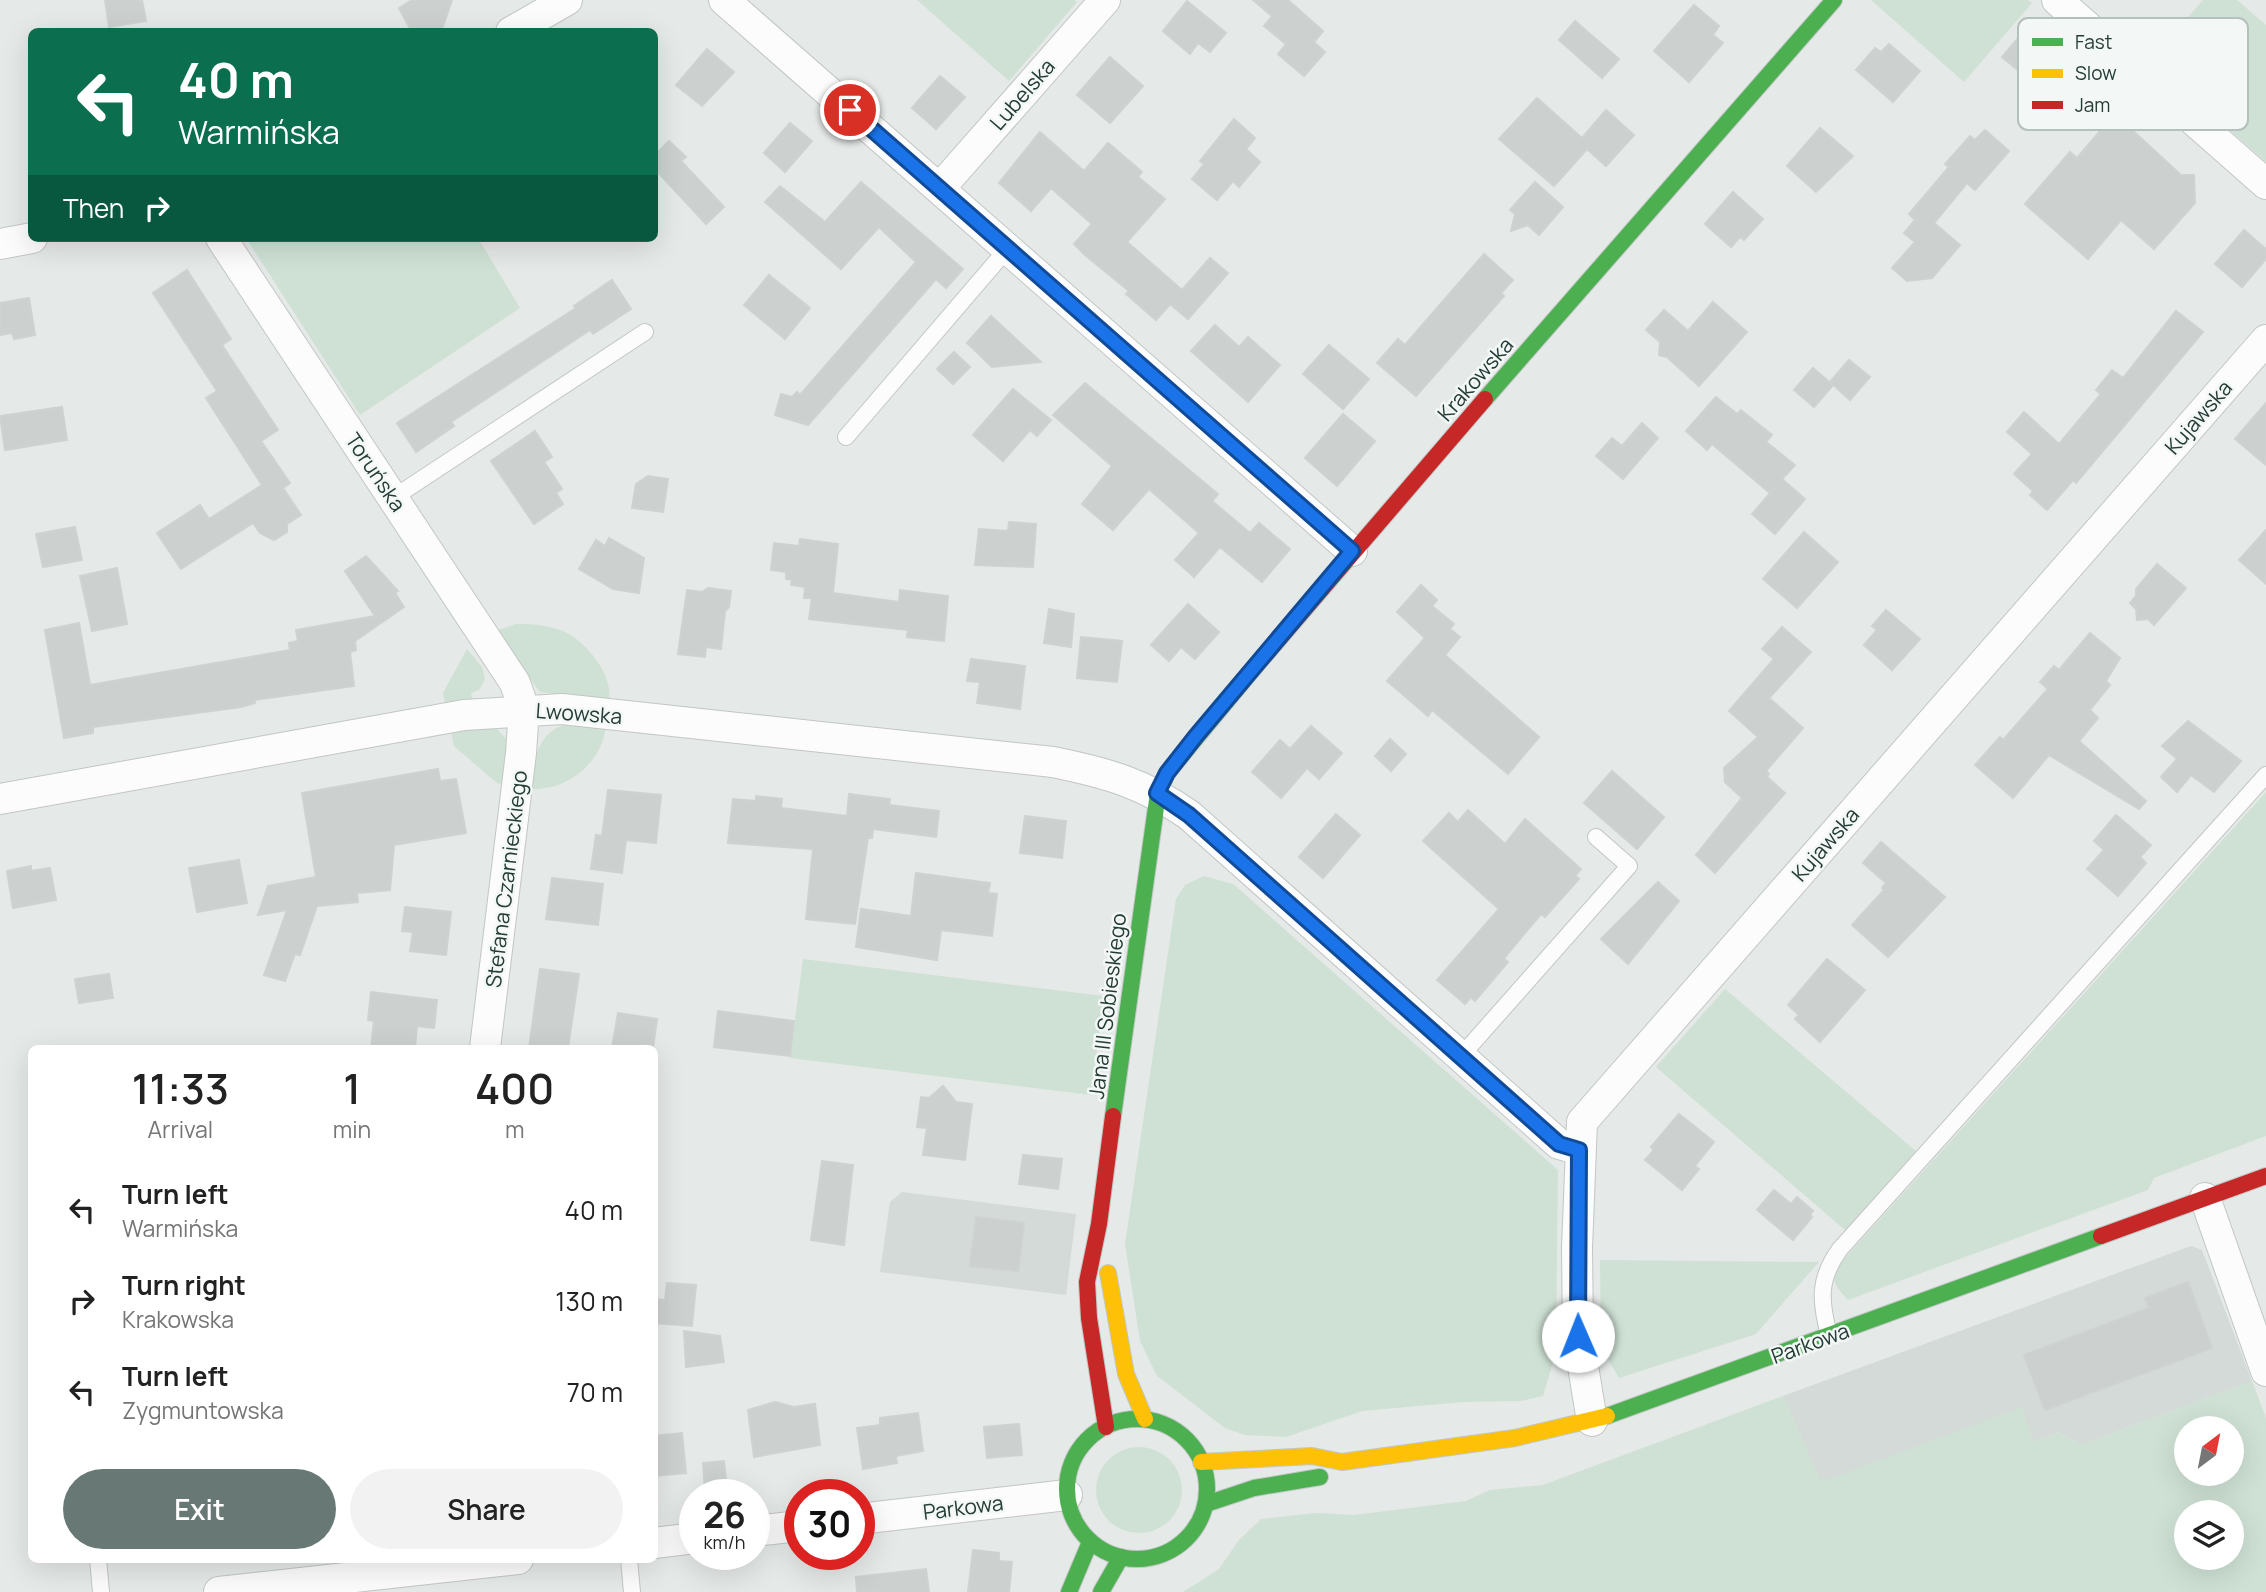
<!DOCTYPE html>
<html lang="en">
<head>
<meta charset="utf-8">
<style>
	:root { --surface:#fff; --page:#f2f2f2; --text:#222; --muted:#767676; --accent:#687874 }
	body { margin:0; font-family:Manrope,sans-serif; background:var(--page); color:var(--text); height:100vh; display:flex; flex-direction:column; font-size:26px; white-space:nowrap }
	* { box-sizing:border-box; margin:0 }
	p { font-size:23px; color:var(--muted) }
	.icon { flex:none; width:38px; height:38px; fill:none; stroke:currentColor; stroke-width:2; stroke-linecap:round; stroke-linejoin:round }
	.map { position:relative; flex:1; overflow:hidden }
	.drawer { position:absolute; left:28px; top:1045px; width:630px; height:518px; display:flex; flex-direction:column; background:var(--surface); border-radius:10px; box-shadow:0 7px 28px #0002 }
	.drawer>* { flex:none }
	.hud { position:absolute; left:28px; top:28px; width:630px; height:214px; border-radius:10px; box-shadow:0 7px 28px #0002; background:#0b6e4f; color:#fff; overflow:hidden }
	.needle { width:46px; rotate:32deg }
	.fabs { position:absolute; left:2174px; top:1416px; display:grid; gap:14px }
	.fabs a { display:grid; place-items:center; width:70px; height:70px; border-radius:50%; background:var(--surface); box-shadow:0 7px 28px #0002; font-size:35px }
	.speed { position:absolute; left:679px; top:1479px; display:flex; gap:14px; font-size:35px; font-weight:700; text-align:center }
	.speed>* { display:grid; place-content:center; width:91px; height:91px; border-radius:50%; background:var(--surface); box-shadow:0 7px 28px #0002; line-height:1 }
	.speed small { font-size:18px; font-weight:400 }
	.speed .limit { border:10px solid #d22; background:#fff; color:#111 }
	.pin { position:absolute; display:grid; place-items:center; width:60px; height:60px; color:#fff; margin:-30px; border:4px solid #fff; border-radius:50%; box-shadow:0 2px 7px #0007 }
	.me { position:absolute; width:77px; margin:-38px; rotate:359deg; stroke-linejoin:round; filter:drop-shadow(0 0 5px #0008) }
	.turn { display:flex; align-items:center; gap:24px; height:147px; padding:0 35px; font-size:32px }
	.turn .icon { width:91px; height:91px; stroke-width:2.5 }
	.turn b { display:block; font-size:49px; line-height:60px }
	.then { display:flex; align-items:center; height:66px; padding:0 35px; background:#0003; gap:14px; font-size:26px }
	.eta { display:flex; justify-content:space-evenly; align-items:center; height:119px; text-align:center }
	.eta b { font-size:42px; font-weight:600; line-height:49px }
	.primary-button { display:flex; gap:14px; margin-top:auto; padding:14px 35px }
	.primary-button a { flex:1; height:80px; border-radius:42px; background:var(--accent); color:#fff; font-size:28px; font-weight:600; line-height:80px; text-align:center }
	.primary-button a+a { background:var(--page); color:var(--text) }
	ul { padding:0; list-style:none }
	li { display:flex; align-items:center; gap:21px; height:91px; padding:0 35px }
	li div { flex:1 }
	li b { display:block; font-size:26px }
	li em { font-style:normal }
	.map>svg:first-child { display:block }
</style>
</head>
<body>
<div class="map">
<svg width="2266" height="1592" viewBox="0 0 2266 1592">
	<rect width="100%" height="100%" fill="#e5e9e7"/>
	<g fill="#d3dad7">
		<polygon points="902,1192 1076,1214 1066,1295 880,1272 890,1202"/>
		<polygon points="2191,1246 2202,1250 2252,1381 2081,1445 2058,1432 2033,1442 2021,1408 1821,1483 1783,1396"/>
	</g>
	<g fill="#cfe1d5" fill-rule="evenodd">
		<polygon points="917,0 1074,0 1077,2 1009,81"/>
		<polygon points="1871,0 2028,0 2032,3 1964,82"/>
		<polygon points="2203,0 2237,0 2266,25 2266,162 2151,60"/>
		<polygon points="246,238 478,238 520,308 360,415"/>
		<path d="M516,624C533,624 553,625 569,634C589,646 613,676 609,700L540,692L495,631Z"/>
		<polygon points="467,649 482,667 485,679 479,690 471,693 473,701 446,708 443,693"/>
		<path d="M569,723L606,726C602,763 567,791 530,789C535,759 536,732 569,723Z"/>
		<polygon points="487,726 497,729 508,741 505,785 497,783 454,746 451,732"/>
		<path d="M2266,792V1136L2154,1178L2148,1190L1848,1300C1840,1291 1831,1283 1834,1270Z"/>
		<polygon points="1204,876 1233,884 1558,1170 1556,1352 1543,1396 1521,1401 1463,1402 1362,1411 1286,1437 1245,1435 1225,1428 1157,1376 1140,1341 1125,1244 1176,899 1185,885"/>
		<polygon points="803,959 1104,996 1091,1095 790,1058"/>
		<polygon points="1725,989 1916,1151 1846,1231 1656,1067"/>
		<polygon points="1600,1260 1819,1262 1756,1334 1619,1378 1601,1348"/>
		<path d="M2252,1381L2266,1418V1592H1183L1219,1569L1238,1541L1261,1519L1316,1513L1354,1515L1466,1501L1490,1490L1543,1485L1783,1396L1821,1482L2022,1407L2033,1442L2058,1432L2081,1445ZM2186,1428H2231V1474H2186ZM2186,1512H2231V1558H2186Z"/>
		<circle cx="1139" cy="1490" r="43"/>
	</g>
	<g fill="#ccd0cf" stroke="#ced2d0" stroke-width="2">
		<polygon points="105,0 142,0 146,21 109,27"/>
		<polygon points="412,0 452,0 441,32 412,32 399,8"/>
		<polygon points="1253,0 1288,0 1323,31 1314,42 1325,52 1304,76 1278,54 1286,44 1264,26 1272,16"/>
		<polygon points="1187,1 1226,33 1210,52 1198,43 1190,54 1163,31"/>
		<polygon points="1694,5 1719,26 1713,35 1723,43 1689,82 1654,51"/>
		<polygon points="1575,21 1619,59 1602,78 1559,40"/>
		<polygon points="2024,31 2044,48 2048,44 2077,70 2068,81 2070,94 2057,92 2047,104 2020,80 2024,75 2002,57"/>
		<polygon points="1889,44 1920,71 1893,102 1856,70 1875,48 1881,52"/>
		<polygon points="707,49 734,72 702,106 676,85"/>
		<polygon points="1110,57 1143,86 1110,123 1077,95"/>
		<polygon points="940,76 965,97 936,129 912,108"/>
		<polygon points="1537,98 1582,138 1606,110 1634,135 1606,166 1587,149 1554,186 1499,139"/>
		<polygon points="1234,119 1255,138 1246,149 1260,162 1239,187 1233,181 1217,200 1192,179 1204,164 1200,161"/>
		<polygon points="2120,119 2181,175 2194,175 2195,203 2154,249 2121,220 2088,259 2025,204 2070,152 2077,158 2107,123 2113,128"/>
		<polygon points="790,123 812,141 785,172 764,153"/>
		<polygon points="1820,128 1853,156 1816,192 1787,166"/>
		<polygon points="1985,130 2009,151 1975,190 1967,183 1934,223 1960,245 1932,278 1907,281 1892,268 1915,242 1904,233 1915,220 1909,214 1949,167 1945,164 1970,136 1975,140"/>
		<polygon points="1040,132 1084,171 1108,143 1142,172 1138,177 1165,199 1127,242 1182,290 1210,258 1228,273 1188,319 1170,304 1173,301 1156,320 1126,294 1129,291 1085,255 1074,244 1092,224 1051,188 1031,211 999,183"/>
		<polygon points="669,141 686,157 681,161 724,207 706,224 654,168 654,156"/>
		<polygon points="861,182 963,269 946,288 936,279 808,425 775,415 781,394 792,397 797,392 800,395 916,262 879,227 841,269 765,202 780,186 825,222"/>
		<polygon points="1535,182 1563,207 1539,235 1528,225 1511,231 1515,214 1510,210"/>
		<polygon points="1733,192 1763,219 1744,240 1740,237 1731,247 1705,224"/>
		<polygon points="2244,230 2266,249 2266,259 2242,287 2215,264"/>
		<polygon points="1484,254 1513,280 1501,293 1504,296 1416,396 1377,363 1398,339 1405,345"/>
		<polygon points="187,270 231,339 222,345 278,430 261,441 290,483 283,488 301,515 287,524 287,532 274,540 260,533 253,523 181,569 157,533 200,505 209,519 262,485 206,398 217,391 153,293"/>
		<polygon points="769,275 810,308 785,339 744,305"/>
		<polygon points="612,280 631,309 593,334 590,330 451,422 454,426 416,452 397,423 576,308 574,306"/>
		<polygon points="29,298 35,335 14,339 12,333 0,335 0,303"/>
		<polygon points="1713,302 1747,332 1699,386 1667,357 1659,355 1660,342 1646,330 1664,310 1688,331"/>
		<polygon points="2176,311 2203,332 2076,483 2073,480 2047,510 2030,495 2033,491 2014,474 2032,454 2007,432 2024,412 2059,444 2101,394 2096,390 2112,370 2123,378"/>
		<polygon points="991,316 1041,362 992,367 967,343"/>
		<polygon points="1215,325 1239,347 1248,337 1280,365 1248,402 1191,351"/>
		<polygon points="1329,345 1369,379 1343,409 1303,374"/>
		<polygon points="954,352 970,367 953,384 937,369"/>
		<polygon points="1849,360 1870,377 1850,400 1830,382"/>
		<polygon points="1813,368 1833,385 1814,407 1794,390"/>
		<polygon points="1085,383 1218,494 1212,501 1250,533 1259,523 1290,549 1262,582 1220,547 1194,577 1175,560 1199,533 1149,489 1113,530 1082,504 1112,466 1053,415"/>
		<polygon points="1013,389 1051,420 1037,436 1030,430 1003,461 973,435"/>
		<polygon points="1716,397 1737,414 1741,410 1772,435 1766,442 1795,465 1782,479 1805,499 1775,534 1752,514 1779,483 1770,493 1712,444 1707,450 1686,431"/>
		<polygon points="2266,403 2266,465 2235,439"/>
		<polygon points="62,407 67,440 5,450 0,416"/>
		<polygon points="1343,414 1375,441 1337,486 1305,458"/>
		<polygon points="1642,423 1658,438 1623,479 1596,456 1612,438 1622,446"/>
		<polygon points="535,431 552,457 544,462 562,489 556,493 563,504 534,524 491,461"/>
		<polygon points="648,476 668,479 663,512 632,508 636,484"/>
		<polygon points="1009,522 1036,524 1033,567 975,565 979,529 1008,531"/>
		<polygon points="75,527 82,560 43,567 36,534"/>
		<polygon points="2266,530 2266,584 2239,560"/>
		<polygon points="1804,532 1838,562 1797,608 1763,579"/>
		<polygon points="609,538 644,558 639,593 613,589 579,569 596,540 605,546"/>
		<polygon points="800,539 838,544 833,593 899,602 900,590 948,596 944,641 907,637 908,630 809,619 812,598 804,598 805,587 791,585 792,580 786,579 786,572 771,570 774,543 799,546"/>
		<polygon points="366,556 398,591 395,593 404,607 355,641 356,650 350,652 354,686 254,700 255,703 241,707 93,727 93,733 64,738 45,630 79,623 90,685 290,650 289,643 298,641 296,630 375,616 345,571"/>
		<polygon points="2157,564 2186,588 2154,625 2148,619 2137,620 2136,609 2130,603 2136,596 2136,589"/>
		<polygon points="117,568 127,624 92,631 80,576"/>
		<polygon points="1421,585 1437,600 1432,606 1454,624 1450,629 1460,637 1445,655 1539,737 1508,774 1432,710 1428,716 1387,681 1425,638 1397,612"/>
		<polygon points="708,588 731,591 729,607 725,611 721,649 706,647 705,657 678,654 687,590 702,592"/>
		<polygon points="1188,604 1219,632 1195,659 1181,647 1169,661 1151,645"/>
		<polygon points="1049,609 1074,614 1071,647 1044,643"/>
		<polygon points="1886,610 1920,639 1892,670 1864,645 1877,630 1872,626"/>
		<polygon points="1782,627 1811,652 1769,698 1803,728 1766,771 1769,774 1767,777 1785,793 1715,873 1696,855 1742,798 1725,782 1724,768 1758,737 1729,711 1774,659 1762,649"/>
		<polygon points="2090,633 2120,658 2106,681 2110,685 2090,710 2098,718 2079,741 2146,801 2139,809 2049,755 2013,798 1975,765 2000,737 2003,740 2048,689 2040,682 2054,666 2059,670"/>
		<polygon points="1081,637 1122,641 1117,682 1077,678"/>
		<polygon points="971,659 1025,666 1020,709 977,703 980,682 967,681"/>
		<polygon points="2188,721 2241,761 2214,792 2191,775 2177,792 2161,777 2177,759 2162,746"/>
		<polygon points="1311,726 1342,753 1319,779 1307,768 1281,798 1252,772 1280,740 1290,749"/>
		<polygon points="1390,739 1406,754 1391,771 1375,756"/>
		<polygon points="438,769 440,781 456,779 466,833 394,845 390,890 357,893 358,902 317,906 300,955 295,954 285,981 264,975 287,910 258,915 268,886 316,877 302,793"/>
		<polygon points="1612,771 1664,817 1637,849 1584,803"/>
		<polygon points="608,790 661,795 656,843 626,840 622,873 591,869 596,835 602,836"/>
		<polygon points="849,794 890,799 889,805 939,811 936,837 873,829 872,838 868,838 855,924 806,919 813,849 728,843 733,799 756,801 756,796 782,799 781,808 847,816"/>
		<polygon points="1468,810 1505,844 1525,819 1581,869 1575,876 1579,879 1545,917 1541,914 1510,951 1504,959 1508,962 1475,1001 1471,997 1465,1004 1437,980 1499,909 1423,841 1449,813 1458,822"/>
		<polygon points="1336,814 1360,835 1323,878 1299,857"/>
		<polygon points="2116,815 2151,845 2140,857 2146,863 2118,896 2087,869 2104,850 2094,841"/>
		<polygon points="1025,816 1066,821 1062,858 1020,853"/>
		<polygon points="1881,842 1945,897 1888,957 1852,925 1884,890 1882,888 1886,883 1863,863"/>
		<polygon points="239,860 247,903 197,912 189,868"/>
		<polygon points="31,866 31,871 50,868 56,900 13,908 7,871"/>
		<polygon points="916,873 990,883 988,893 997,894 992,936 941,930 937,960 856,947 861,909 911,916"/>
		<polygon points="552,878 603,884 598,925 546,919"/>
		<polygon points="1658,882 1679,901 1628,964 1601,939"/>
		<polygon points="405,907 451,912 446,955 410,951 413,932 402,931"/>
		<polygon points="1827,959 1865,990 1820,1042 1795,1019 1799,1015 1788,1005"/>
		<polygon points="540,969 579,974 568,1048 529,1048"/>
		<polygon points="109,974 113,998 79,1003 75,979"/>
		<polygon points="371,992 437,1000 434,1028 417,1026 415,1048 371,1048 374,1021 368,1020"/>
		<polygon points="718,1011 794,1021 790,1056 714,1047"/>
		<polygon points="618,1013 657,1019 653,1048 612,1048"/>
		<polygon points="943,1086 956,1102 972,1104 965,1160 923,1155 927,1128 917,1127 921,1097 929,1098"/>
		<polygon points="1679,1114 1714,1142 1695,1166 1699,1169 1682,1190 1645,1160 1654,1150 1651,1147"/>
		<polygon points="1023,1155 1062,1159 1058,1189 1019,1184"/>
		<polygon points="822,1161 853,1165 844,1245 811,1240"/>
		<polygon points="1774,1190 1791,1204 1797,1197 1813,1211 1810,1215 1812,1217 1793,1240 1757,1210"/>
		<polygon points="976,1217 1024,1223 1018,1271 970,1266"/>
		<polygon points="2188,1282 2212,1348 2045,1410 2024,1355 2149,1308 2145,1298"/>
		<polygon points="667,1283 696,1285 692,1326 654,1323 654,1299 665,1300"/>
		<polygon points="684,1331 720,1336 724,1362 686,1367"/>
		<polygon points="775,1402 794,1407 815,1404 820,1445 754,1457 748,1410"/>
		<polygon points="918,1413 923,1451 896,1456 897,1463 863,1469 857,1428 880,1425 880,1418"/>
		<polygon points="1019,1424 1022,1455 987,1458 984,1427"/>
		<polygon points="682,1433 686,1473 654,1476 654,1436"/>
		<polygon points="724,1461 727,1490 705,1492 703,1463"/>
		<polygon points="973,1550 999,1553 999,1561 1012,1562 1009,1592 968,1592"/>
		<polygon points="926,1569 929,1592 857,1592 856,1577"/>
	</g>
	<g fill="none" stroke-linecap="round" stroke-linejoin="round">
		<g stroke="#c2c6c4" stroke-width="18">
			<g id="lane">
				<polyline points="846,437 1008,248"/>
				<polyline points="393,498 645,332"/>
				<polyline points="1462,1055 1629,866 1596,837"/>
				<path d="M1829,1335C1820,1301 1818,1279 1840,1249L2266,775"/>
				<polyline points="98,1559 101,1592"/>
				<polyline points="629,1559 632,1592"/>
			</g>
		</g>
		<g stroke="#c2c6c4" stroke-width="32">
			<g id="street">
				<polyline points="724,0 1352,551"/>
				<polyline points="2057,0 2266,184"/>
				<polyline points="511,32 567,0"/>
				<polyline points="940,188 1105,0"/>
				<polyline points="221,238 515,683 524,709 521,753 485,1048"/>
				<polyline points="0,244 32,238"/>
				<path d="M0,799L464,715L562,709L1053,762C1107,773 1143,783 1189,815L1559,1144L1579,1150"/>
				<polyline points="2205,1198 2266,1371"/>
				<polyline points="1592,1421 1578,1336 1577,1248 1582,1122 2266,340"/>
				<polyline points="859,1519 1067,1495"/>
				<polyline points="754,1531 800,1526"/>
				<polyline points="654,1543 695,1538"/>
				<polyline points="219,1592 518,1559"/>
			</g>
		</g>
		<g stroke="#c0c7c4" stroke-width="18">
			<g id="fast">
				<polyline points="1485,399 1834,0"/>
				<polyline points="1113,1116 1158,793 1167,773 1254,668"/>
				<polyline points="1607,1416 2101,1236"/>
				<circle cx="1137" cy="1489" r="70"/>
				<polyline points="1206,1504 1254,1488 1320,1477"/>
				<polyline points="1069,1592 1090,1542"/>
				<polyline points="1101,1592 1121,1557"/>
			</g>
		</g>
		<g stroke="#c0c7c4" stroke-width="18">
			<g id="slow">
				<polyline points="1108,1273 1126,1374 1145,1419"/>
				<polyline points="1201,1462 1312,1456 1342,1462 1515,1438 1607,1416"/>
			</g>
		</g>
		<g stroke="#c0c7c4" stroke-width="18">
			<g id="jam">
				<polyline points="1254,668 1485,399"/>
				<polyline points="2101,1236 2266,1176"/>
				<polyline points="1106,1427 1089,1318 1087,1282 1099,1224 1113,1116"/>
			</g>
		</g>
		<use href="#lane" stroke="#fbfcfb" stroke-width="16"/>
		<use href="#street" stroke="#fbfcfb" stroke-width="30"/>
		<use href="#fast" stroke="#4caf50" stroke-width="16"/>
		<use href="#slow" stroke="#ffc107" stroke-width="16"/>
		<use href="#jam" stroke="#c62828" stroke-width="16"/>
	</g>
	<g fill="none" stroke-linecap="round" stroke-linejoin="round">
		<g stroke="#114b97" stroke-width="18">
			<polyline id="route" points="850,110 1352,551 1196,736 1167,773 1157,793 1189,815 1559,1144 1579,1150 1578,1336"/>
		</g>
		<use href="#route" stroke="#1a73e8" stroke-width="12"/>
	</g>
	<g text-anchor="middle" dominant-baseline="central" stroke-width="5" stroke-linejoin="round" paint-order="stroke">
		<g font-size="21" fill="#243b36" stroke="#f3f8f6">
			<text transform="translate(1022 94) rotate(-49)">Lubelska</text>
			<text transform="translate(1475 379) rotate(-49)">Krakowska</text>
			<text transform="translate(2198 417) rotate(-49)">Kujawska</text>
			<text transform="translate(376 472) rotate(56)">Toruńska</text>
			<text transform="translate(579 713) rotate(4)">Lwowska</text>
			<text transform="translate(1825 844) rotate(-49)">Kujawska</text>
			<text transform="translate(506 879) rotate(-83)">Stefana Czarnieckiego</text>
			<text transform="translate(1107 1006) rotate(-83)">Jana III Sobieskiego</text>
			<text transform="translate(1810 1343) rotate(-20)">Parkowa</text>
			<text transform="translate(963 1507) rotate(-7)">Parkowa</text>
		</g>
	</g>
	<rect x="2018" y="18" width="230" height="112" rx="10" fill="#f3f8f6" stroke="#b5bfbc" stroke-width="2"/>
	<rect x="2032" y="38" width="31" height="8" fill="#4caf50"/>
	<rect x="2032" y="69" width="31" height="9" fill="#ffc107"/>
	<rect x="2032" y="101" width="31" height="8" fill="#c62828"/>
	<g font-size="19" fill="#243b36">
		<text x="2075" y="49">Fast</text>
		<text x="2075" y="80">Slow</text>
		<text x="2075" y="112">Jam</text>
	</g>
</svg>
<div class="fabs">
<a><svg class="needle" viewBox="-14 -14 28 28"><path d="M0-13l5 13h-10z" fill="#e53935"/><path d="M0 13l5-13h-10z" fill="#767676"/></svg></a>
<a><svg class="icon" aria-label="layers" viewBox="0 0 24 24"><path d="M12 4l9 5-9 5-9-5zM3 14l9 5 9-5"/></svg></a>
</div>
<div class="speed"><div>26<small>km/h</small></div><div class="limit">30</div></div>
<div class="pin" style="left:850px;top:110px;background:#d93025"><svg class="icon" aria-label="arrive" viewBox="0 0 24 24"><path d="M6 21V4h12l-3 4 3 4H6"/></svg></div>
<svg class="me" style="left:1578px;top:1336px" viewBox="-20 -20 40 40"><circle r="19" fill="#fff"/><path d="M0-13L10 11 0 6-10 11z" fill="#1a73e8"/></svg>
<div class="hud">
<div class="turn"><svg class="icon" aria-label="left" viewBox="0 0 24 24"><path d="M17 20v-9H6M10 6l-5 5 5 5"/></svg><div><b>40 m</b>Warmińska</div></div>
<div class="then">Then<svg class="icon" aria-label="right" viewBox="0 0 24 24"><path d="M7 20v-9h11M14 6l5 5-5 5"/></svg></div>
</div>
<section class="drawer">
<div class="eta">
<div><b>11:33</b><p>Arrival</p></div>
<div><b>1</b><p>min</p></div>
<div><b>400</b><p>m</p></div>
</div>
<ul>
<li><svg class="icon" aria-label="left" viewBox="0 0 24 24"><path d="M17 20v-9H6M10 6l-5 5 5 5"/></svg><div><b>Turn left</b><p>Warmińska</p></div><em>40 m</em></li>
<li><svg class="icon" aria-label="right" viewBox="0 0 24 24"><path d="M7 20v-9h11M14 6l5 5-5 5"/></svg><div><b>Turn right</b><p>Krakowska</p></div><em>130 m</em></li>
<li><svg class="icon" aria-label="left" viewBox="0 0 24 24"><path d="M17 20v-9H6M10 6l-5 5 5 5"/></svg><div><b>Turn left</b><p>Zygmuntowska</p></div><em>70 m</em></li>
</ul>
<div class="primary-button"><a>Exit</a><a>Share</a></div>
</section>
</div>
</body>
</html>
